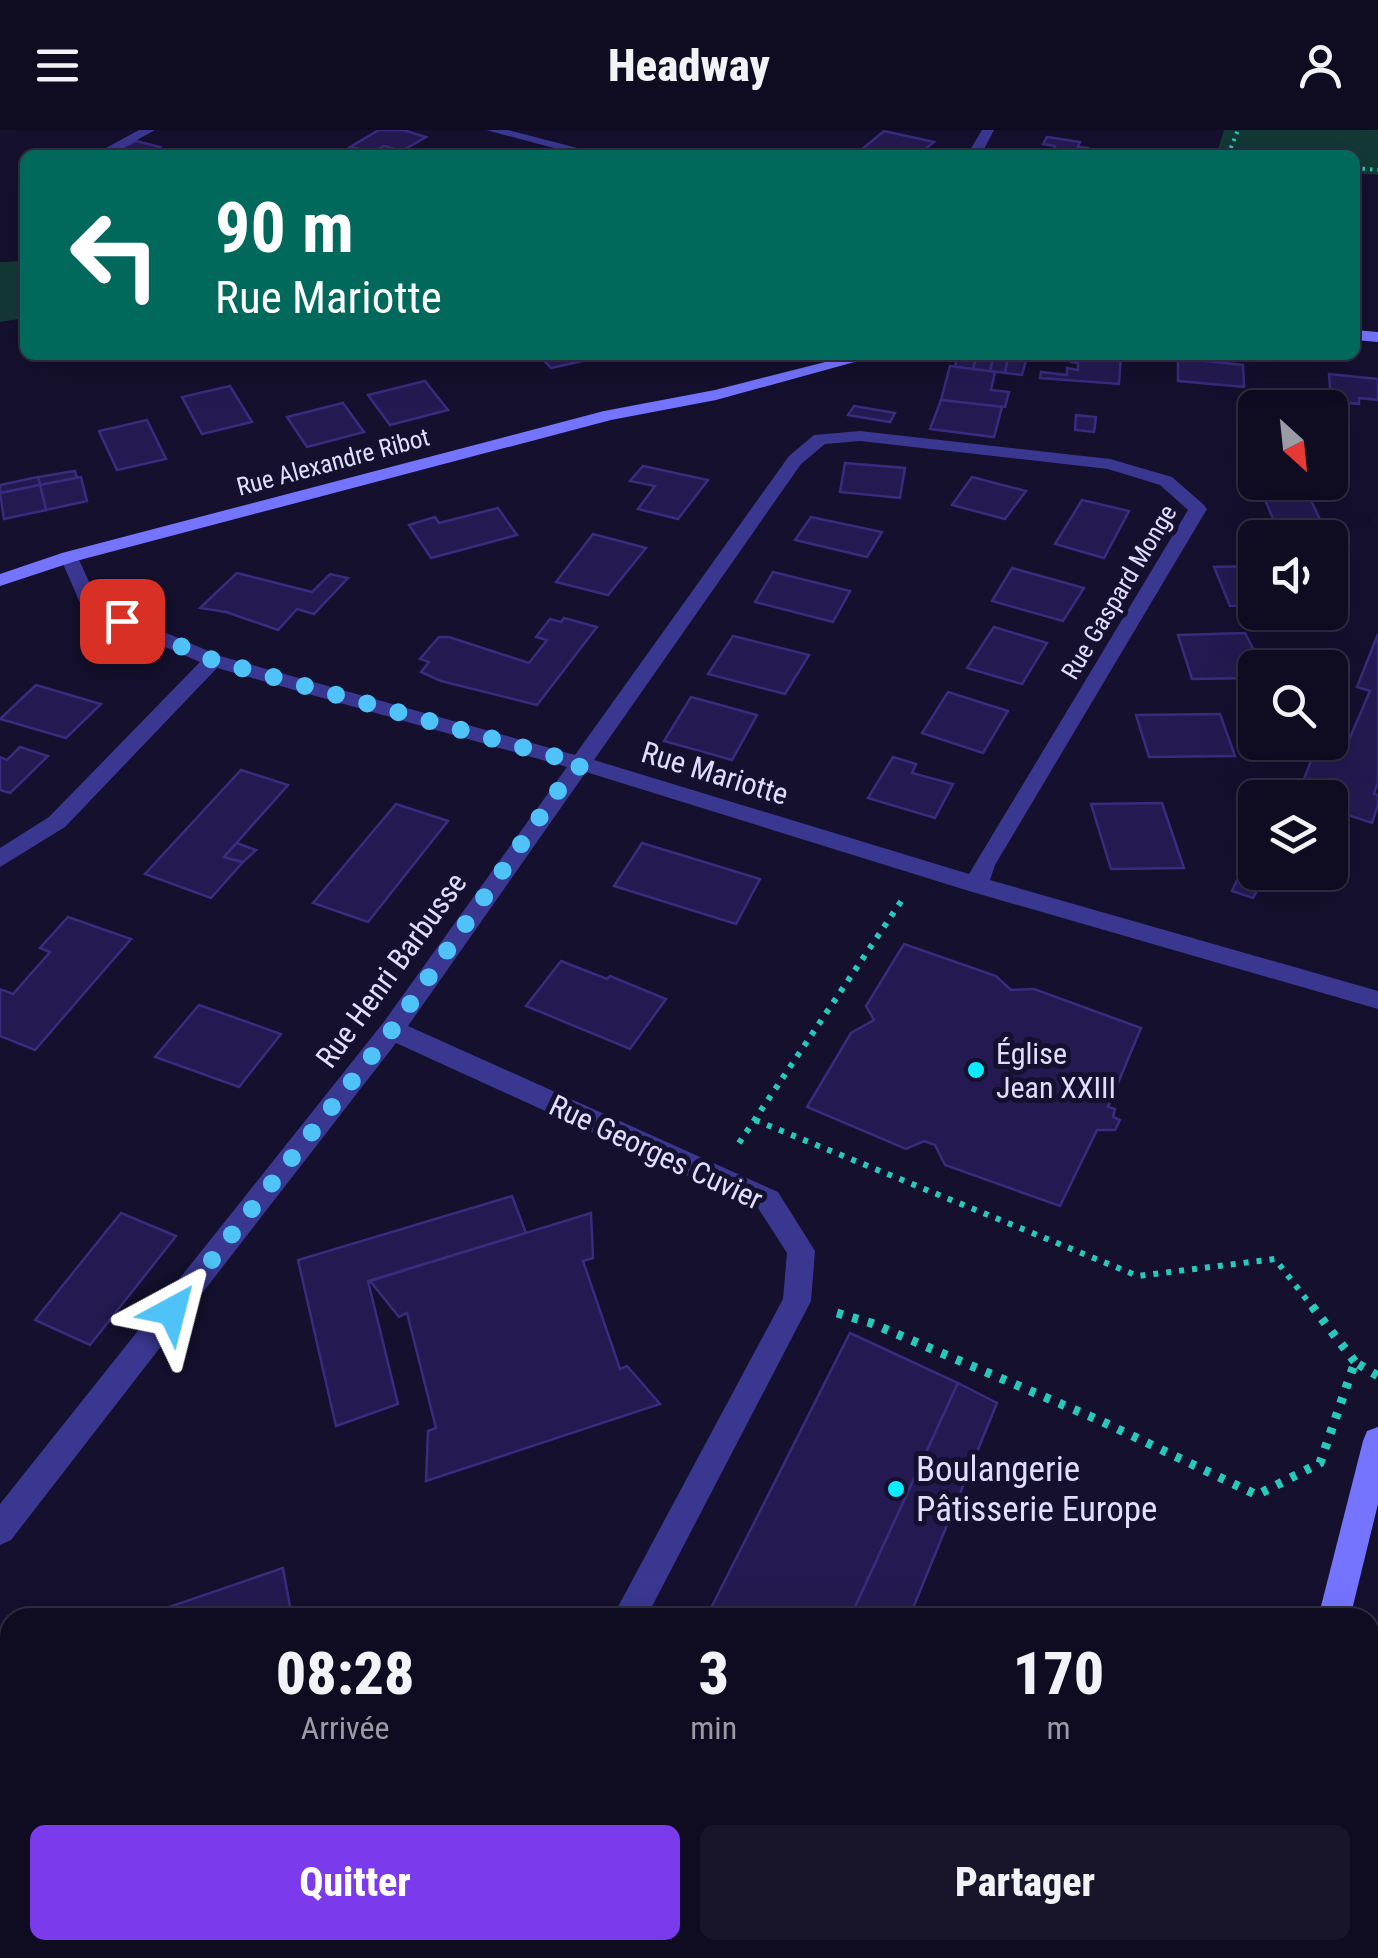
<!DOCTYPE html>
<html lang="fr">
<head>
<meta charset="utf-8">
<style>
	:root { --surface:#0f0c22; --page:#18152a; --text:#f1f3f6; --muted:#9b9ba5; --line:#2f2c40; --accent:#7c3aed }
	body { margin:0; font-family:"Roboto Condensed",sans-serif; background:var(--page); color:var(--text); height:100vh; display:flex; flex-direction:column; font-size:38px; white-space:nowrap }
	* { box-sizing:border-box; margin:0 }
	p { font-size:32px; color:var(--muted) }
	.icon { flex:none; width:55px; height:55px; fill:none; stroke:currentColor; stroke-width:2; stroke-linecap:round; stroke-linejoin:round }
	.map { position:relative; flex:1; overflow:hidden }
	.details { position:absolute; left:0px; top:1478px; width:1380px; height:352px; display:flex; flex-direction:column; background:var(--surface); border-radius:30px 30px 0 0; box-shadow:0 10px 40px #0002,0 0 0 2px var(--line) }
	.details>* { flex:none }
	.hud { position:absolute; left:20px; top:20px; width:1340px; height:210px; border-radius:15px; box-shadow:0 10px 40px #0002,0 0 0 2px var(--line); background:#00695c; color:#fff; overflow:hidden }
	.needle { width:65px; rotate:153deg }
	.controls { position:absolute; left:1238px; top:260px; display:grid; gap:20px }
	.controls a { display:grid; place-items:center; width:110px; height:110px; border-radius:15px; background:var(--surface); box-shadow:0 10px 40px #0002,0 0 0 2px var(--line); font-size:50px }
	.pin { position:absolute; display:grid; place-items:center; width:85px; height:85px; color:#fff; margin:-42px; border-radius:20px; box-shadow:0 5px 15px #0006 }
	.me { position:absolute; width:110px; margin:-55px; rotate:38deg; stroke-linejoin:round; filter:drop-shadow(0 0 8px #0008) }
	.turn { display:flex; align-items:center; gap:35px; height:210px; padding:0 30px; font-size:45px }
	.turn .icon { width:130px; height:130px; stroke-width:2.5 }
	.turn b { display:block; font-size:70px; line-height:85px }
	.eta { display:flex; justify-content:space-evenly; align-items:center; height:170px; text-align:center }
	.eta b { font-size:60px; font-weight:800; line-height:70px }
	.primary-button { display:flex; gap:20px; margin-top:auto; padding:20px 30px }
	.primary-button a { flex:1; height:115px; border-radius:15px; background:var(--accent); color:#fff; font-size:40px; font-weight:800; line-height:115px; text-align:center }
	.primary-button a+a { background:var(--page); color:var(--text) }
	header { display:flex; justify-content:space-between; align-items:center; height:130px; padding:0 30px; background:var(--surface); font-size:45px; font-weight:800 }
	.map>svg:first-child { display:block }
</style>
</head>
<body>
<header><svg class="icon" aria-label="menu" viewBox="0 0 24 24"><path d="M4 6h16M4 12h16M4 18h16"/></svg>Headway<svg class="icon" aria-label="person" viewBox="0 0 24 24"><circle cx="12" cy="8" r="4"/><path d="M4 21q1-7 8-7t8 7"/></svg></header>
<div class="map">
<svg width="1378" height="1828" viewBox="0 0 1378 1828">
	<rect width="100%" height="100%" fill="#14102e"/>
	<g fill="#123936">
		<polygon points="1224,0 1378,0 1378,45 1355,43 1355,25 1216,25"/>
		<polygon points="25,131 25,188 0,192 0,132"/>
	</g>
	<g fill="#241a51" stroke="#392b7e" stroke-width="2.5">
		<polygon points="379,0 403,0 426,7 402,21 384,16 373,22 350,17"/>
		<polygon points="884,1 934,12 918,25 884,25 861,20"/>
		<polygon points="1047,7 1080,12 1078,17 1088,18 1086,25 1051,25 1055,16 1043,14"/>
		<polygon points="136,11 160,17 157,19 172,23 108,25"/>
		<polygon points="539,225 598,225 600,227 551,238"/>
		<polygon points="958,225 977,225 973,239 955,237"/>
		<polygon points="977,225 994,226 990,241 973,239"/>
		<polygon points="1079,225 1121,225 1119,254 1040,248 1041,242 1067,245 1067,238 1078,240 1078,233 1071,232 1072,227"/>
		<polygon points="994,226 1008,227 1005,243 990,241"/>
		<polygon points="1008,227 1026,230 1022,245 1005,243"/>
		<polygon points="1178,228 1243,235 1244,257 1178,251"/>
		<polygon points="950,236 995,242 991,260 1009,262 1005,277 941,270"/>
		<polygon points="1329,244 1378,249 1378,270 1359,268 1359,274 1331,271"/>
		<polygon points="425,251 448,280 390,295 368,265"/>
		<polygon points="230,256 252,292 202,304 182,267"/>
		<polygon points="941,270 1002,277 994,307 930,299"/>
		<polygon points="343,273 364,302 307,317 287,287"/>
		<polygon points="854,276 895,283 890,292 848,285"/>
		<polygon points="1076,285 1096,287 1094,302 1075,300"/>
		<polygon points="147,290 166,329 117,340 99,301"/>
		<polygon points="845,333 905,338 900,368 840,362"/>
		<polygon points="643,336 708,350 678,389 638,379 655,356 630,351"/>
		<polygon points="75,341 77,348 40,355 38,347"/>
		<polygon points="38,347 40,355 0,363 0,355"/>
		<polygon points="81,347 87,371 46,380 40,355"/>
		<polygon points="972,347 1026,361 1005,389 952,375"/>
		<polygon points="40,355 46,380 4,389 0,363"/>
		<polygon points="1306,360 1328,406 1281,407 1261,361"/>
		<polygon points="1082,370 1129,381 1104,428 1055,414"/>
		<polygon points="498,378 517,405 431,428 409,395 435,387 439,393"/>
		<polygon points="811,387 882,402 867,427 795,410"/>
		<polygon points="593,404 646,418 608,465 556,452"/>
		<polygon points="1255,436 1255,475 1230,476 1214,437"/>
		<polygon points="1012,438 1084,458 1063,491 992,471"/>
		<polygon points="773,442 850,461 833,492 755,472"/>
		<polygon points="237,443 312,462 330,444 348,448 314,484 297,479 278,500 226,482 200,478"/>
		<polygon points="564,488 597,497 537,575 441,551 421,542 429,532 420,529 439,507 449,507 529,533 547,510 536,507 550,489 561,492"/>
		<polygon points="994,497 1047,513 1022,554 967,538"/>
		<polygon points="1245,503 1263,538 1255,538 1255,548 1192,549 1178,505"/>
		<polygon points="1378,504 1378,652 1374,664 1378,665 1378,675 1372,693 1330,679 1335,665 1302,654 1313,626 1323,629 1333,608 1348,612 1370,561 1357,557"/>
		<polygon points="733,506 809,525 785,564 708,544"/>
		<polygon points="36,555 101,574 66,608 0,589"/>
		<polygon points="948,562 1008,581 983,623 922,603"/>
		<polygon points="691,567 757,585 732,630 664,611"/>
		<polygon points="1220,584 1235,626 1149,627 1136,585"/>
		<polygon points="20,617 48,626 10,663 0,660 0,627 7,630"/>
		<polygon points="893,627 916,634 912,643 953,654 935,688 868,668"/>
		<polygon points="241,640 288,655 224,727 243,732 211,768 145,744"/>
		<polygon points="1162,673 1184,738 1111,739 1091,674"/>
		<polygon points="396,674 448,691 368,792 313,773"/>
		<polygon points="237,713 256,720 243,732 224,727"/>
		<polygon points="642,713 760,749 736,794 614,756"/>
		<polygon points="1237,750 1259,757 1253,768 1232,761"/>
		<polygon points="68,787 131,809 35,920 0,906 0,859 13,864 50,822 40,818"/>
		<polygon points="904,814 996,846 1011,860 1034,859 1141,898 1108,977 1115,979 1113,987 1120,990 1115,1000 1097,1000 1060,1076 945,1035 935,1015 924,1011 906,1019 807,977 851,903 874,890 866,876"/>
		<polygon points="561,831 607,849 610,846 666,869 630,919 526,876"/>
		<polygon points="199,875 281,904 239,957 155,927"/>
		<polygon points="512,1066 526,1103 368,1151 398,1274 336,1296 298,1130"/>
		<polygon points="121,1083 176,1106 90,1215 35,1190"/>
		<polygon points="591,1083 593,1128 583,1131 620,1239 627,1236 660,1274 426,1351 428,1301 436,1298 407,1183 399,1187 370,1151"/>
		<polygon points="850,1203 958,1253 850,1488 706,1488"/>
		<polygon points="958,1253 997,1273 909,1488 850,1488"/>
		<polygon points="283,1438 292,1488 137,1488"/>
		<polygon points="10,1531 10,1785 0,1789 0,1534"/>
		<polygon points="83,1820 207,1820 187,1828 82,1828"/>
		<polygon points="535,1820 700,1820 697,1828 531,1828"/>
		<polygon points="700,1820 765,1820 761,1828 697,1828"/>
	</g>
	<g fill="none" stroke-linecap="round" stroke-linejoin="round">
		<g stroke="#27c9bb" stroke-width="4" stroke-dasharray="2.5 5" stroke-linecap="butt">
			<polyline points="1228,25 1238,0"/>
			<polyline points="1355,38 1378,40"/>
		</g>
		<g stroke="#27c9bb" stroke-width="6" stroke-dasharray="5 8" stroke-linecap="butt">
			<polyline points="755,990 1138,1146 1275,1129 1314,1179"/>
			<polyline points="739,1013 902,770"/>
		</g>
		<g stroke="#27c9bb" stroke-width="9" stroke-dasharray="6 10" stroke-linecap="butt">
			<polyline points="1312,1176 1355,1232"/>
			<polyline points="837,1183 871,1193 1101,1291 1257,1365 1320,1333 1355,1232 1378,1246"/>
		</g>
		<polygon fill="#393790" fill-rule="evenodd" points="139,0 155,0 110,25 93,25"/>
		<g fill="#393790" fill-rule="evenodd">
			<polygon points="486,0 508,0 604,25 580,25"/>
			<polygon points="982,0 994,0 981,25 967,25"/>
			<path d="M860,301L1110,329L1172,347L1204,375L1207,379L995,735L990,750L1378,861V879L969,761L586,642L408,896L778,1062L815,1121L811,1171L646,1488H612L783,1169L787,1123L758,1078L396,913L11,1410L0,1415V1374L383,893L567,637L217,538L65,697L0,737V718L49,687L200,532L84,482L60,427L62,423H76L99,474L220,526L575,625L789,326L814,305ZM860,311L1108,339L1160,355L1188,380L969,744L594,630L801,334L825,314Z"/>
			<polygon points="429,1820 466,1820 463,1828 425,1828"/>
		</g>
		<g fill="#7474ff" fill-rule="evenodd">
			<polygon points="1355,200 1378,202 1378,212 1355,210"/>
			<polygon points="853,225 880,225 716,270 611,290 76,431 0,456 0,444 62,423 604,281 715,260"/>
			<polygon points="1378,1297 1378,1374 1350,1488 1318,1488 1363,1311 1367,1301"/>
			<polygon points="1378,1696 1378,1765 1370,1768 1370,1700"/>
			<polygon points="1370,1814 1371,1828 1333,1828 1336,1820 1370,1820"/>
			<polygon points="1231,1820 1267,1820 1266,1828 1228,1828"/>
		</g>
	</g>
	<g fill="none" stroke-linecap="round" stroke-linejoin="round">
		<polyline stroke="#4fc3f7" stroke-width="18" stroke-dasharray="0 32.4" points="122,491 213,530 582,634 560,658 392,900 172,1181"/>
	</g>
	<g fill="#09ecff" stroke="#14102e" stroke-width="4">
		<circle cx="976" cy="940" r="10"/>
		<circle cx="896" cy="1359" r="10"/>
	</g>
	<g text-anchor="middle" dominant-baseline="central" stroke-width="10" stroke-linejoin="round" paint-order="stroke">
		<g font-size="25" fill="#e0ddff" stroke="#14102e">
			<text transform="translate(333 332) rotate(-15)">Rue Alexandre Ribot</text>
			<text transform="translate(1119 462) rotate(-59)">Rue Gaspard Monge</text>
		</g>
		<g font-size="30" fill="#e0ddff" stroke="#14102e">
			<text transform="translate(715 643) rotate(17)">Rue Mariotte</text>
			<text transform="translate(391 840) rotate(-54)">Rue Henri Barbusse</text>
			<text transform="translate(656 1022) rotate(25)">Rue Georges Cuvier</text>
		</g>
		<g font-size="30" fill="#e0ddff" stroke="#14102e" text-anchor="start">
			<text x="996" y="923">Église<tspan x="996" dy="34">Jean XXIII</tspan></text>
		</g>
		<g font-size="35" fill="#e0ddff" stroke="#14102e" text-anchor="start">
			<text x="916" y="1339">Boulangerie<tspan x="916" dy="40">Pâtisserie Europe</tspan></text>
		</g>
	</g>
</svg>
<div class="controls">
<a><svg class="needle" viewBox="-14 -14 28 28"><path d="M0-13l5 13h-10z" fill="#e53935"/><path d="M0 13l5-13h-10z" fill="#9b9ba5"/></svg></a>
<a><svg class="icon" aria-label="sound" viewBox="0 0 24 24"><path d="M4 9h4l5-4v14l-5-4H4zM17 9q2 3 0 6"/></svg></a>
<a><svg class="icon" aria-label="search" viewBox="0 0 24 24"><circle cx="10" cy="10" r="6"/><path d="M15 15l6 6"/></svg></a>
<a><svg class="icon" aria-label="layers" viewBox="0 0 24 24"><path d="M12 4l9 5-9 5-9-5zM3 14l9 5 9-5"/></svg></a>
</div>
<div class="pin" style="left:122px;top:491px;background:#d93025"><svg class="icon" aria-label="arrive" viewBox="0 0 24 24"><path d="M6 21V4h12l-3 4 3 4H6"/></svg></div>
<svg class="me" style="left:172px;top:1181px" viewBox="-20 -20 40 40"><path d="M0-17L14 15 0 8-14 15z" fill="#4fc3f7" stroke="#fff" stroke-width="4"/></svg>
<div class="hud">
<div class="turn"><svg class="icon" aria-label="left" viewBox="0 0 24 24"><path d="M17 20v-9H6M10 6l-5 5 5 5"/></svg><div><b>90 m</b>Rue Mariotte</div></div>
</div>
<section class="details">
<div class="eta">
<div><b>08:28</b><p>Arrivée</p></div>
<div><b>3</b><p>min</p></div>
<div><b>170</b><p>m</p></div>
</div>
<div class="primary-button"><a>Quitter</a><a>Partager</a></div>
</section>
</div>
</body>
</html>
